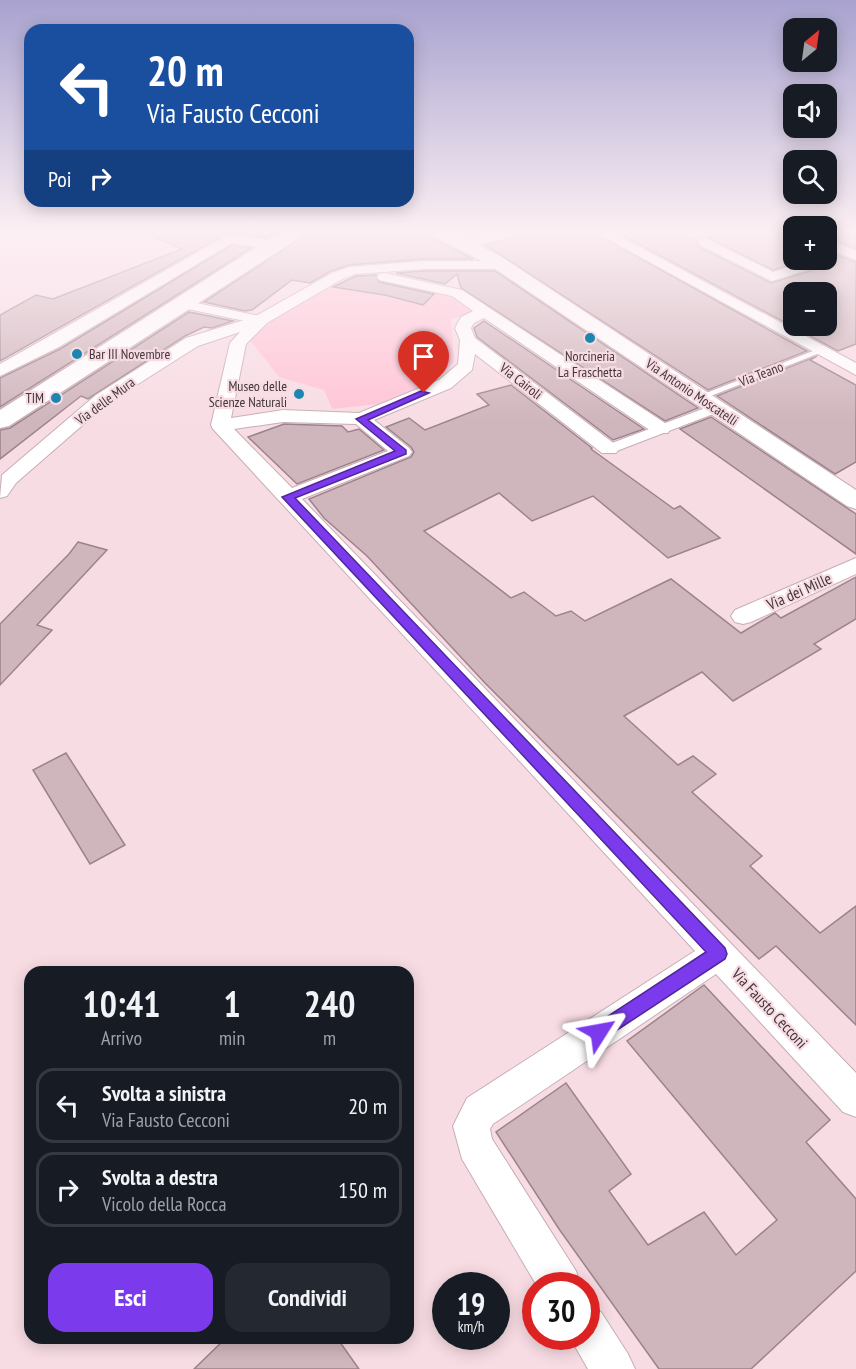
<!DOCTYPE html>
<html lang="it">
<head>
<meta charset="utf-8">
<style>
	:root { --surface:#171b24; --page:#242831; --text:#f1f3f6; --muted:#9ea1a6; --line:#363941; --accent:#7c3aed }
	body { margin:0; font-family:"PT Sans Narrow",sans-serif; background:var(--page); color:var(--text); height:100vh; display:flex; flex-direction:column; font-size:22px; white-space:nowrap }
	* { box-sizing:border-box; margin:0 }
	p { font-size:20px; color:var(--muted) }
	.icon { flex:none; width:33px; height:33px; fill:none; stroke:currentColor; stroke-width:2; stroke-linecap:round; stroke-linejoin:round }
	.map { position:relative; flex:1; overflow:hidden }
	.panel { position:absolute; left:24px; top:966px; width:390px; height:378px; display:flex; flex-direction:column; background:var(--surface); border-radius:18px; box-shadow:0 3px 15px #0003 }
	.panel>* { flex:none }
	.hud { position:absolute; left:24px; top:24px; width:390px; height:183px; border-radius:18px; box-shadow:0 3px 15px #0003; background:#1a4fa0; color:#fff; overflow:hidden }
	.needle { width:39px; rotate:29deg }
	.tools { position:absolute; left:783px; top:18px; display:grid; gap:12px }
	.tools a { display:grid; place-items:center; width:54px; height:54px; border-radius:12px; background:var(--surface); box-shadow:0 3px 15px #0003; font-size:30px }
	.speed { position:absolute; left:432px; top:1272px; display:flex; gap:12px; font-size:30px; font-weight:700; text-align:center }
	.speed>* { display:grid; place-content:center; width:78px; height:78px; border-radius:50%; background:var(--surface); box-shadow:0 3px 15px #0003; line-height:1 }
	.speed small { font-size:15px; font-weight:400 }
	.speed .limit { border:9px solid #d22; background:#fff; color:#111 }
	.pin { position:absolute; display:grid; place-items:center; width:51px; height:51px; color:#fff; margin:-62px -26px; border-radius:50% 50% 50% 0; rotate:-45deg; box-shadow:0 0 6px #0007 }
	.pin .icon { rotate:45deg }
	.me { position:absolute; width:66px; margin:-33px; rotate:56deg; stroke-linejoin:round; filter:drop-shadow(0 0 4px #0008) }
	.turn { display:flex; align-items:center; gap:21px; height:126px; padding:0 24px; font-size:27px }
	.turn .icon { width:78px; height:78px; stroke-width:2.5 }
	.turn b { display:block; font-size:42px; line-height:51px }
	.then { display:flex; align-items:center; height:57px; padding:0 24px; background:#0003; gap:12px; font-size:22px }
	.eta { display:flex; justify-content:space-evenly; align-items:center; height:102px; text-align:center }
	.eta b { font-size:36px; font-weight:700; line-height:42px }
	.button { display:flex; gap:12px; margin-top:auto; padding:12px 24px }
	.button a { flex:1; height:69px; border-radius:18px; background:var(--accent); color:#fff; font-size:24px; font-weight:700; line-height:69px; text-align:center }
	.button a+a { background:var(--page); color:var(--text) }
	ul { padding:0; list-style:none }
	li { display:flex; align-items:center; gap:18px; height:75px; margin:0 12px 9px; padding:0 12px; border:3px solid var(--line); border-radius:18px }
	li div { flex:1 }
	li b { display:block; font-size:22px }
	li em { font-style:normal }
	.map>svg:first-child { display:block }
</style>
</head>
<body>
<div class="map">
<svg width="856" height="1369" viewBox="0 0 856 1369">
	<rect width="100%" height="100%" fill="#f8dce4"/>
	<polygon fill="#ffc4d6" points="355,275 453,297 473,312 451,319 454,362 430,384 378,404 332,409 324,390 279,377 250,340 284,311"/>
	<g fill="#cfb5bc" stroke="#9c838b" stroke-width="1.5" fill-rule="evenodd">
		<polygon points="138,230 282,230 267,238 229,232 0,361 0,315 36,295 53,299 182,249"/>
		<polygon points="313,230 425,230 428,236 473,259 424,259 349,265 331,271 310,283 292,280 252,310 245,311 204,302"/>
		<polygon points="529,230 589,230 807,351 708,390 485,245 526,235"/>
		<path d="M642,230H673L694,240L697,239L696,243L699,247L771,283L830,265L833,260L826,254V251L856,262V344L838,351L622,235ZM794,292H826V326H794Z"/>
		<polygon points="734,230 767,230 794,243 794,260 805,260 773,270 707,237"/>
		<polygon points="826,230 856,230 856,249 826,237"/>
		<polygon points="232,245 251,248 0,407 0,378 60,349"/>
		<polygon points="424,271 495,271 698,408 665,421 461,288 457,274 445,284 396,273"/>
		<polygon points="376,275 379,282 434,294 423,305 385,295 333,287 356,276"/>
		<polygon points="189,312 233,321 212,328 204,327 185,336 88,399 81,396 0,459 0,430 10,428"/>
		<polygon points="484,321 644,429 613,440 477,337 474,328"/>
		<polygon points="817,356 810,360 856,385 856,462 835,474 717,396"/>
		<polygon points="511,385 592,448 591,449 674,509 680,506 720,538 668,558 593,496 532,521 499,493 424,531 511,598 524,592 556,616 571,611 585,621 671,579 741,633 775,613 781,618 856,577 856,619 814,644 821,649 733,701 702,672 624,716 678,765 693,756 716,774 692,792 762,856 750,866 820,933 856,906 856,1025 776,946 759,959 485,683 367,556 324,518 309,499 411,457 414,452 411,447 386,427 409,418 425,430 489,405 477,394"/>
		<polygon points="711,417 856,514 856,554 680,429"/>
		<polygon points="284,424 342,426 348,432 359,429 384,450 297,484 248,437"/>
		<polygon points="78,542 107,550 37,625 52,630 0,685 0,624 69,554"/>
		<polygon points="66,753 125,845 90,864 33,770"/>
		<polygon points="704,985 830,1120 806,1142 856,1199 856,1271 751,1369 659,1369 559,1229 496,1132 566,1083 631,1174 609,1191 648,1245 704,1212 736,1255 777,1220 627,1041"/>
		<polygon points="226,1338 337,1338 359,1369 194,1369"/>
	</g>
	<g fill="none" stroke-linecap="round" stroke-linejoin="round">
		<g stroke="#c7adb5" stroke-width="3">
			<polygon id="service" points="818,349 825,351 703,399 696,397"/>
		</g>
		<g stroke="#c7adb5" stroke-width="2">
			<g id="pedestrian">
				<polygon points="182,300 260,316 266,320 260,324 178,307 178,301"/>
				<polygon points="716,404 721,405 723,408 721,411 614,452 609,453 602,449 604,446"/>
			</g>
		</g>
		<g stroke="#c7adb5" stroke-width="2">
			<g id="minor">
				<polygon points="504,230 527,230 525,233 465,248 458,244 460,241"/>
				<polygon points="591,230 608,230 856,363 856,375"/>
				<polygon points="230,234 273,241 280,245 273,249 232,243 59,347 0,376 0,364"/>
				<polygon points="705,238 773,272 811,260 826,260 826,256 831,260 829,263 772,281 700,245 698,242 700,239"/>
				<polygon points="826,239 856,251 856,260 826,248"/>
				<path d="M424,261H501L508,265L501,269H424L356,274L342,279L267,323L246,344L231,418L283,410L359,413L439,380L458,364L460,340L455,328L461,317L473,311L452,296L379,280L377,277L379,274L384,273L462,290L668,425L670,429L668,433H654L484,318L474,323L471,328L475,338L616,445L619,449L616,453H602L475,354L472,370L451,388L374,420L409,448L412,452L409,456L302,499L856,1073V1117L843,1112L716,974L493,1124L490,1129L492,1139L576,1271L581,1286H537L462,1159L453,1126L467,1098L695,951L213,429L211,425L230,343L240,332L198,346L108,403L16,483L7,496L0,498L2,475L96,395L186,338L254,317L332,273L349,267ZM283,422L356,424L388,451L292,488L234,429Z"/>
				<polygon points="856,558 856,574 751,622 743,624 735,622 731,616 735,610"/>
				<polygon points="586,1306 601,1312 628,1354 635,1369 588,1369 569,1336 586,1336"/>
			</g>
		</g>
		<g stroke="#c7adb5" stroke-width="2">
			<polygon id="tertiary" points="427,230 450,230 500,256 856,490 856,509 847,506 488,264 429,234"/>
		</g>
		<g stroke="#c7adb5" stroke-width="3">
			<polygon id="secondary" points="287,230 311,230 9,426 0,428 0,410 274,236"/>
		</g>
		<use href="#service" fill="#fff" fill-rule="evenodd"/>
		<use href="#pedestrian" fill="#fff" fill-rule="evenodd"/>
		<use href="#minor" fill="#fff" fill-rule="evenodd"/>
		<use href="#tertiary" fill="#fff" fill-rule="evenodd"/>
		<use href="#secondary" fill="#fff" fill-rule="evenodd"/>
	</g>
	<linearGradient id="sky" x2="0" y2="1"><stop stop-color="#a8a2cf"/><stop offset="0.55" stop-color="#fceff3"/><stop offset="1" stop-color="#fceff3" stop-opacity="0"/></linearGradient>
	<rect width="856" height="422" fill="url(#sky)"/>
	<polygon fill="#7c3aed" stroke="#51269a" stroke-width="1.5" points="421,391 429,393 368,420 406,450 406,454 295,498 725,948 727,954 725,959 599,1042 593,1039 590,1032 593,1026 706,952 282,497 395,451 356,419"/>
	<g fill="#1b87ae" stroke="#f8dce4" stroke-width="2">
		<circle cx="590" cy="338" r="6"/>
		<circle cx="77" cy="354" r="6"/>
		<circle cx="299" cy="394" r="6"/>
		<circle cx="56" cy="398" r="6"/>
	</g>
	<g text-anchor="middle" dominant-baseline="central" stroke-width="4.5" stroke-linejoin="round" paint-order="stroke">
		<g font-size="14" fill="#43383b" stroke="#f8dce4" text-anchor="end">
			<text x="89" y="354" text-anchor="start">Bar III Novembre</text>
			<text x="590" y="356" text-anchor="middle">Norcineria<tspan x="590" dy="16">La Fraschetta</tspan></text>
			<text x="287" y="386">Museo delle<tspan x="287" dy="16">Scienze Naturali</tspan></text>
			<text x="44" y="398">TIM</text>
		</g>
		<g font-size="14" fill="#43383b" stroke="#f8dce4">
			<text transform="translate(761 374) rotate(-21)">Via Teano</text>
			<text transform="translate(521 381) rotate(38)">Via Cairoli</text>
			<text transform="translate(692 392) rotate(34)">Via Antonio Moscatelli</text>
			<text transform="translate(105 401) rotate(-36)">Via delle Mura</text>
		</g>
		<g font-size="16" fill="#43383b" stroke="#f8dce4">
			<text transform="translate(799 591) rotate(-24)">Via dei Mille</text>
			<text transform="translate(770 1008) rotate(47)">Via Fausto Cecconi</text>
		</g>
	</g>
</svg>
<div class="tools">
<a><svg class="needle" viewBox="-14 -14 28 28"><path d="M0-13l5 13h-10z" fill="#e53935"/><path d="M0 13l5-13h-10z" fill="#9ea1a6"/></svg></a>
<a><svg class="icon" aria-label="sound" viewBox="0 0 24 24"><path d="M4 9h4l5-4v14l-5-4H4zM17 9q2 3 0 6"/></svg></a>
<a><svg class="icon" aria-label="search" viewBox="0 0 24 24"><circle cx="10" cy="10" r="6"/><path d="M15 15l6 6"/></svg></a>
<a>+</a>
<a>−</a>
</div>
<div class="speed"><div>19<small>km/h</small></div><div class="limit">30</div></div>
<div class="pin" style="left:424px;top:393px;background:#d93025"><svg class="icon" aria-label="arrive" viewBox="0 0 24 24"><path d="M6 21V4h12l-3 4 3 4H6"/></svg></div>
<svg class="me" style="left:599px;top:1032px" viewBox="-20 -20 40 40"><path d="M0-17L14 15 0 8-14 15z" fill="#7c3aed" stroke="#fff" stroke-width="4"/></svg>
<div class="hud">
<div class="turn"><svg class="icon" aria-label="left" viewBox="0 0 24 24"><path d="M17 20v-9H6M10 6l-5 5 5 5"/></svg><div><b>20 m</b>Via Fausto Cecconi</div></div>
<div class="then">Poi<svg class="icon" aria-label="right" viewBox="0 0 24 24"><path d="M7 20v-9h11M14 6l5 5-5 5"/></svg></div>
</div>
<section class="panel">
<div class="eta">
<div><b>10:41</b><p>Arrivo</p></div>
<div><b>1</b><p>min</p></div>
<div><b>240</b><p>m</p></div>
</div>
<ul>
<li><svg class="icon" aria-label="left" viewBox="0 0 24 24"><path d="M17 20v-9H6M10 6l-5 5 5 5"/></svg><div><b>Svolta a sinistra</b><p>Via Fausto Cecconi</p></div><em>20 m</em></li>
<li><svg class="icon" aria-label="right" viewBox="0 0 24 24"><path d="M7 20v-9h11M14 6l5 5-5 5"/></svg><div><b>Svolta a destra</b><p>Vicolo della Rocca</p></div><em>150 m</em></li>
</ul>
<div class="button"><a>Esci</a><a>Condividi</a></div>
</section>
</div>
</body>
</html>
